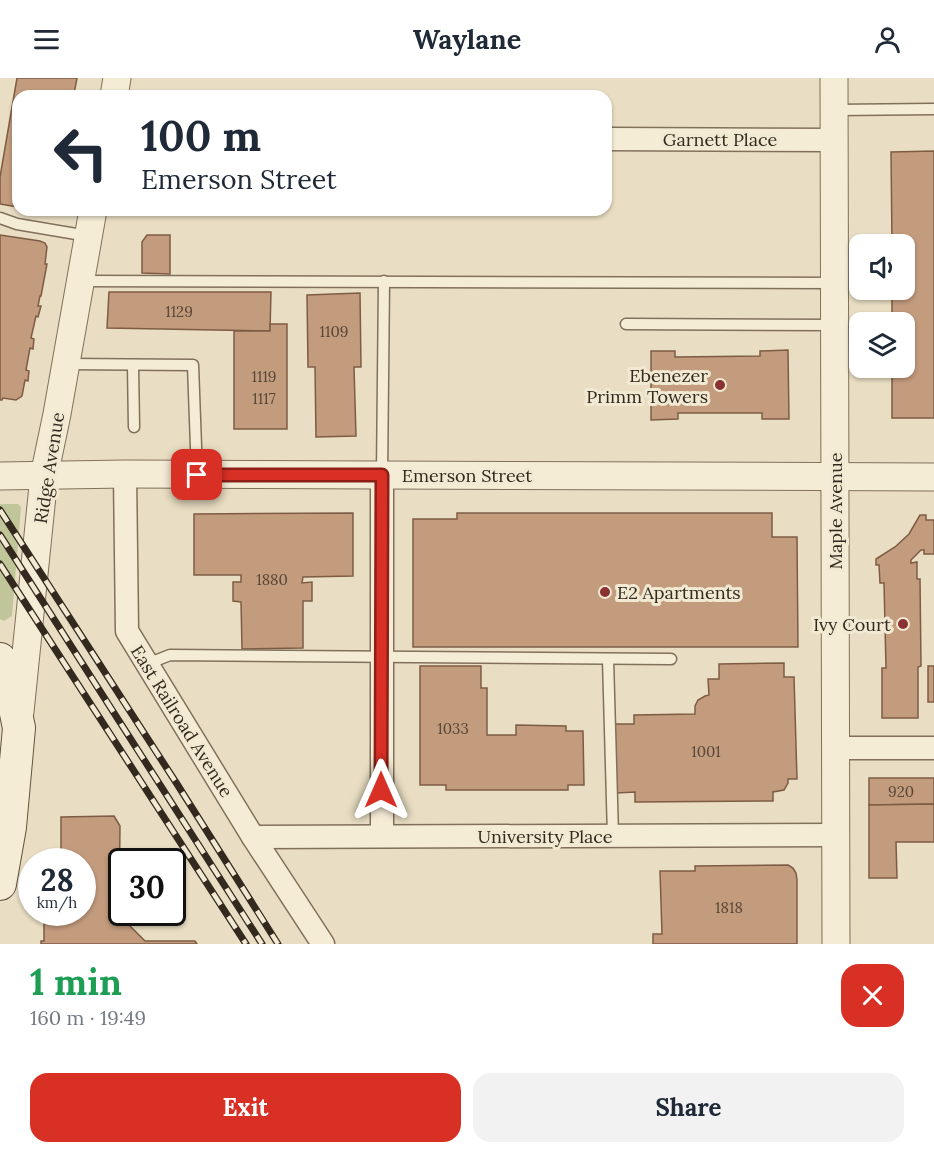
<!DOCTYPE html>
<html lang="en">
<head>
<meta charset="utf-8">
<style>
	:root { --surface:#fff; --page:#f2f2f3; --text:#1f2937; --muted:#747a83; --accent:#d93025 }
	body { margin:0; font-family:Lora,serif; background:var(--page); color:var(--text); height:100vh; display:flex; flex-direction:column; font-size:22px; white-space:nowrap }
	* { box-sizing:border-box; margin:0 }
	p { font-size:20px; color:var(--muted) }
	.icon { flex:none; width:33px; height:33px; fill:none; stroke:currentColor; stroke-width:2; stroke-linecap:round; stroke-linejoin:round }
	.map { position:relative; height:866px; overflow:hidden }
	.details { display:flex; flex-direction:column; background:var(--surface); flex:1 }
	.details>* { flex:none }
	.top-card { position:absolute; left:12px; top:12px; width:600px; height:126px; border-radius:18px; box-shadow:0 2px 4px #0004; background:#fff; color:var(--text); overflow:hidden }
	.controls { position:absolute; left:849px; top:156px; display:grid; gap:12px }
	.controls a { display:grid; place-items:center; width:66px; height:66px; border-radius:12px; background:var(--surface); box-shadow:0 2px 4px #0004; font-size:30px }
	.speed { position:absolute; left:18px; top:770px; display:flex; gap:12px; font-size:30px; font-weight:700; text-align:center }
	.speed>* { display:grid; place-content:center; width:78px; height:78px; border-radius:50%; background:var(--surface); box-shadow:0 2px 4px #0004; line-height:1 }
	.speed small { font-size:15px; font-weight:400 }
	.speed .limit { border:3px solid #111; border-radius:9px; background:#fff; color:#111 }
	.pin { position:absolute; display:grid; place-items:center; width:51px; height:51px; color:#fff; margin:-26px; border-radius:12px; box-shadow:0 3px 9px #0006 }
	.me { position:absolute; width:66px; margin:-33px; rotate:0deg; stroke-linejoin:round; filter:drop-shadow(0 0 4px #0008) }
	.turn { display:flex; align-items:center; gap:21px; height:126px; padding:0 30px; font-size:27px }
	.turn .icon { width:78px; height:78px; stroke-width:2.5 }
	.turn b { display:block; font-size:42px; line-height:51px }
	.round { display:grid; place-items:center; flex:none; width:63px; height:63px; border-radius:18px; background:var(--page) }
	.summary { display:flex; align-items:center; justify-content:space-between; height:102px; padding:0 30px }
	h1 { font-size:36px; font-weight:700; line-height:45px; color:#1e9e55 }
	.primary-button { display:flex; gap:12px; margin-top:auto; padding:12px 30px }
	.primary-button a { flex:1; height:69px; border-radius:18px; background:var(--accent); color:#fff; font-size:24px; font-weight:700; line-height:69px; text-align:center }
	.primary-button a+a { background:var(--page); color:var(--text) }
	header { display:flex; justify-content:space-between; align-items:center; height:78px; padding:0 30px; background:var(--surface); font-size:27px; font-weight:700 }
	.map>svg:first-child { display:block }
</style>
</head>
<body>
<header><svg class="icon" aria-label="menu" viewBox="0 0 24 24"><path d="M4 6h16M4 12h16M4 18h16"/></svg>Waylane<svg class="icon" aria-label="person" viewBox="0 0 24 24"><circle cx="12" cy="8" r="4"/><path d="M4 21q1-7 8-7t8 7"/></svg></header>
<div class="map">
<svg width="934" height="866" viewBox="0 0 934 866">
	<rect width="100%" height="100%" fill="#e9dec3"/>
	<polygon fill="#c0c699" points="0,426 18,426 21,429 12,538 4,543 0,541"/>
	<g fill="#c39b7d" stroke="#7e5c44" stroke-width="1.5">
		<polygon points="17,0 77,0 74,16 77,17 77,18 18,18 18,129 0,126 0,99"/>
		<polygon points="934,73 934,340 892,340 892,290 904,290 904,244 892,244 892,212 904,212 904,166 892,166 891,74"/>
		<polygon points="0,157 40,163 45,165 47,169 45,186 47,186 41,218 40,218 38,228 41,228 38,239 36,238 31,260 34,261 33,271 30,270 26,292 29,293 28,303 25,302 22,318 16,322 3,320 2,322 0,322"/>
		<polygon points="147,157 170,157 170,196 142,195 142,164"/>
		<polygon points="109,214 271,214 270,253 107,250"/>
		<polygon points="360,215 361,289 354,289 356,358 316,359 315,289 308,289 307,217"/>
		<polygon points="270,246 287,246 287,351 234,351 234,253 270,253"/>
		<polygon points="788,272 789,341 762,341 762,335 678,335 678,341 651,342 651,273 675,273 675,279 760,278 760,273"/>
		<polygon points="353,435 353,498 303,499 302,505 312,504 312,523 303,523 303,570 242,571 241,524 233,523 233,504 241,504 241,497 194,497 194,436"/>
		<polygon points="457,435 772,435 772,459 797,459 798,569 413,569 413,441 457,441"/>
		<polygon points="920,437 926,437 926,442 934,442 934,476 924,476 924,472 921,472 911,482 911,485 917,484 917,501 920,501 921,588 918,589 918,640 882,640 882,590 886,590 884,505 880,505 879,487 876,487 876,481 895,469 909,456"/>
		<polygon points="784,585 784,599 794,599 797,701 788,701 788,705 784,712 773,714 773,723 635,724 635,714 617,715 615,646 634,646 634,637 695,636 695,628 698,622 705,618 709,617 708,601 719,601 719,586"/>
		<polygon points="420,588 481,588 481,610 487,610 487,657 516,657 516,647 566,648 566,653 583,653 584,707 568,707 568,712 446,712 446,707 420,707"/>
		<rect x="928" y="588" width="6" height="36"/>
		<polygon points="869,700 934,700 934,726 869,727"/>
		<polygon points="934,726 934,764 896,764 897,800 869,800 869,727"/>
		<polygon points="114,738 120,748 119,837 145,863 195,863 197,866 41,866 41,863 44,863 44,834 82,834 82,783 61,783 61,739"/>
		<polygon points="788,787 793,790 796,795 797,802 797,866 653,866 653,856 662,856 660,793 695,793 695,788"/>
	</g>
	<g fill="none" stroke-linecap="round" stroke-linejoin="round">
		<g stroke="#81705c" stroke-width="13">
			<g id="service">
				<polyline points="835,32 934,31"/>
				<polyline points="0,140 17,146 88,158"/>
				<polyline points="81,203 834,205"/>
				<polyline points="626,246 834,247"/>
				<polyline points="66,286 193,287 197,396"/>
				<polyline points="133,287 134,349"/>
				<polyline points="382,397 384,203"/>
				<polyline points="608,581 613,758"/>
				<polyline points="147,586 170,577 671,581"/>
			</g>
		</g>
		<g stroke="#81705c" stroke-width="25">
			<g id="minor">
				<polyline points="606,61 835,62"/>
				<polyline points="125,396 127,553 253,759 323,866"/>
				<polyline points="836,670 934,670"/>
				<polyline points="382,758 382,397"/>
				<polyline points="253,759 836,757"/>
			</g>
		</g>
		<g stroke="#81705c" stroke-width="29">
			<g id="tertiary">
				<polyline points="834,0 836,866"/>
				<polyline points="114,18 117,0"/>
				<polyline points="0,398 125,396 934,399"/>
				<polyline points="20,634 44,398 57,336 93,132"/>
			</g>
		</g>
		<g stroke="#63523f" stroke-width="34">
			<polyline id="secondary" points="0,581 9,601 19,650 10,749 0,806"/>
		</g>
		<use href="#service" stroke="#f5ecd6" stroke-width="10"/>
		<use href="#minor" stroke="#f5ecd6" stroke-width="22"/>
		<use href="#tertiary" stroke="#f5ecd6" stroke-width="27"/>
		<use href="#secondary" stroke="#f5ecd6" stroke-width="32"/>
		<g stroke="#33291e" stroke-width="7">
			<g id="rail">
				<polyline points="0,432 177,706 278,866"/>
				<polyline points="0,457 262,866"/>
				<polyline points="0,486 246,866"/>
			</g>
		</g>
		<use href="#rail" stroke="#f1e9d2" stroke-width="4.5" stroke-dasharray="14" stroke-linecap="butt"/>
	</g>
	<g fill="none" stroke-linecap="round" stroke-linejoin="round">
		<g stroke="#8d1f18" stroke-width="15">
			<polyline id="route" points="197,397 382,397 381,712"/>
		</g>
		<use href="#route" stroke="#d93025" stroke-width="10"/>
	</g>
	<g fill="#8a3232" stroke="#f1e9d2" stroke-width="2">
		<circle cx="720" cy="307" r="6"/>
		<circle cx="605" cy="514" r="6"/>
		<circle cx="903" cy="546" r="6"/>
	</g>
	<g text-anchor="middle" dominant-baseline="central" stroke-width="6" stroke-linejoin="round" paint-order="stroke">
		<g font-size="15" fill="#574636">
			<text x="179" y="233">1129</text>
			<text x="334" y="253">1109</text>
			<text x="264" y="298">1119</text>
			<text x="264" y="320">1117</text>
			<text x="272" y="501">1880</text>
			<text x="453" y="650">1033</text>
			<text x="706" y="673">1001</text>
			<text x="901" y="713">920</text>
			<text x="729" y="829">1818</text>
		</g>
		<g font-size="18" fill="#33291e" stroke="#f1e9d2">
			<text x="720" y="61">Garnett Place</text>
			<text transform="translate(49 390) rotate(-81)">Ridge Avenue</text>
			<text x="467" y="397">Emerson Street</text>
			<text transform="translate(835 433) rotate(-90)">Maple Avenue</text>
			<text transform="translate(182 643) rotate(58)">East Railroad Avenue</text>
			<text x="545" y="758">University Place</text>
		</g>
		<g font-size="18" fill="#33291e" stroke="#f1e9d2" text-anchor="end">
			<text x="708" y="297">Ebenezer<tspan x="708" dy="21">Primm Towers</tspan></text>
			<text x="617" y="514" text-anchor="start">E2 Apartments</text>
			<text x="891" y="546">Ivy Court</text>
		</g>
	</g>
</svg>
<div class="controls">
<a><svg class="icon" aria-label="sound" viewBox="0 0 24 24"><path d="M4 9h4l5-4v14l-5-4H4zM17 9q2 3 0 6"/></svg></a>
<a><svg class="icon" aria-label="layers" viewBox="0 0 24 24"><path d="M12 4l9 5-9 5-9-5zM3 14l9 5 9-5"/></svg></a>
</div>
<div class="speed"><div>28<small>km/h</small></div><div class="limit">30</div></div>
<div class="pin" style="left:197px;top:397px;background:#d93025"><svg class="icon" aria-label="arrive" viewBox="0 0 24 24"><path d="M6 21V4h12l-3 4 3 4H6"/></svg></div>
<svg class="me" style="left:381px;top:712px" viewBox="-20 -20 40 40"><path d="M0-17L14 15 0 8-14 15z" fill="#d93025" stroke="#fff" stroke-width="4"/></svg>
<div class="top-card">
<div class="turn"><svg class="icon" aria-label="left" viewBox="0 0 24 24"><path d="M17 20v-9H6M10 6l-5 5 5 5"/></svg><div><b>100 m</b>Emerson Street</div></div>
</div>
</div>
<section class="details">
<div class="summary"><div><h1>1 min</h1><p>160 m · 19:49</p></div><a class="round" style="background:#d93025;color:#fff"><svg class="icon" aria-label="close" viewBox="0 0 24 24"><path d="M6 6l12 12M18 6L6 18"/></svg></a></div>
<div class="primary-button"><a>Exit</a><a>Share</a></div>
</section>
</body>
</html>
